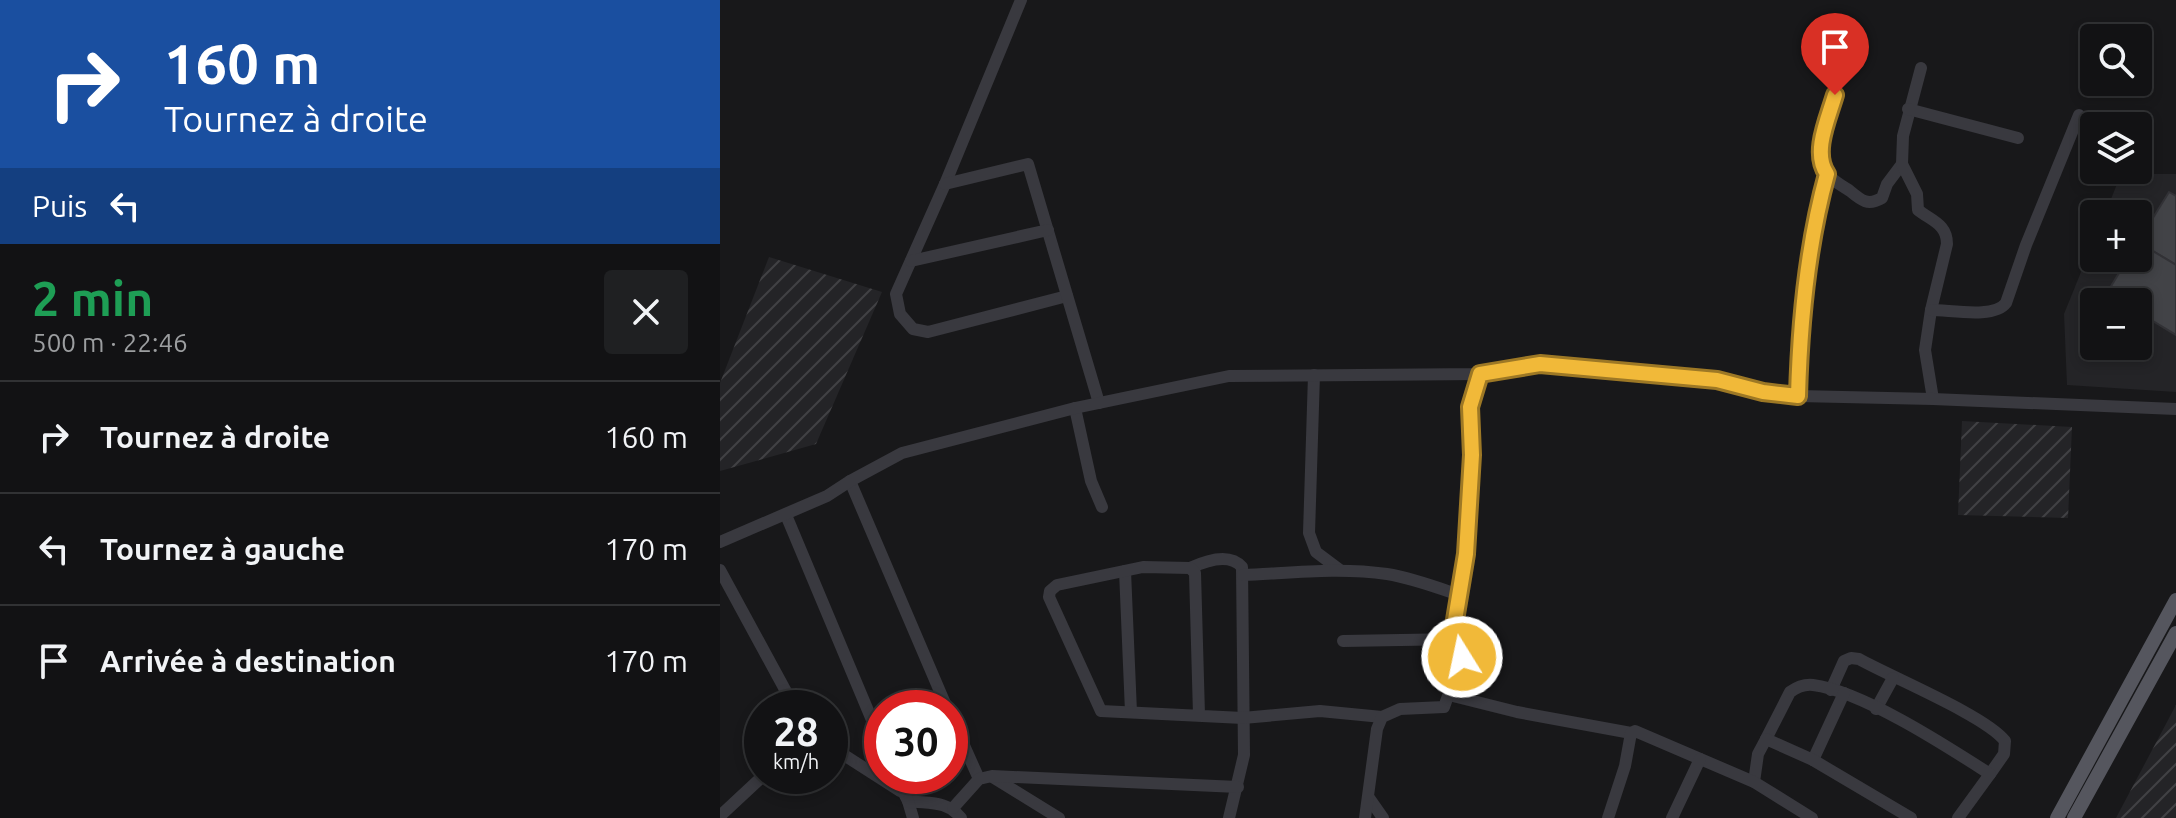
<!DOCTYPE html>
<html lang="fr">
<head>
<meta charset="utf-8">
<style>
	:root { --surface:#121214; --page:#1f2022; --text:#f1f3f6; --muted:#9c9ea0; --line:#313234 }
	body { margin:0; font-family:Ubuntu,sans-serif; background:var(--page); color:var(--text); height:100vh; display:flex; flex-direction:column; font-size:30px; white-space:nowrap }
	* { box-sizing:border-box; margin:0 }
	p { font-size:26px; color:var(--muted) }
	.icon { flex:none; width:44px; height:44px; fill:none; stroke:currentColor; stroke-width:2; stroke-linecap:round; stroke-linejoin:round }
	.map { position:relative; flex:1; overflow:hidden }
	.side { display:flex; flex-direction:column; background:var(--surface); width:720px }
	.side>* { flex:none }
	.banner { background:#1a4fa0; color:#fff; overflow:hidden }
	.controls { position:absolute; left:1360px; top:24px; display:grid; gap:16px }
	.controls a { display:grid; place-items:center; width:72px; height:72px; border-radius:8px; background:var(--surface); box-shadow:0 4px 12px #0003,0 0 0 2px var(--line); font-size:40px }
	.speed { position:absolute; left:24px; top:690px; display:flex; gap:16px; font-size:40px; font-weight:700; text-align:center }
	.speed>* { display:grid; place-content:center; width:104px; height:104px; border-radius:50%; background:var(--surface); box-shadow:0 4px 12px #0003,0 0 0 2px var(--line); line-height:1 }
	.speed small { font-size:20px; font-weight:400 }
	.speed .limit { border:12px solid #d22; background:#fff; color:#111 }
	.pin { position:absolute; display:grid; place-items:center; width:68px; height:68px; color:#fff; margin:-82px -34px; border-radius:50% 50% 50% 0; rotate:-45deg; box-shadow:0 0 8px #0007 }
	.pin .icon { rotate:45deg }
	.me { position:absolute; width:88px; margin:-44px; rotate:350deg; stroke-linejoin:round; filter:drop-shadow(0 0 6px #0008) }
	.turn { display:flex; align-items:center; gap:28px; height:168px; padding:0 32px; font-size:36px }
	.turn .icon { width:104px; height:104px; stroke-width:2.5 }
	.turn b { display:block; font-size:56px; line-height:68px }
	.then { display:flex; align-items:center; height:76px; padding:0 32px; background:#0003; gap:16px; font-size:30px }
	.round { display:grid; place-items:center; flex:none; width:84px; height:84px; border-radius:8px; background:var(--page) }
	.head { display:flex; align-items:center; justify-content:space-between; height:136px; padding:0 32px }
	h1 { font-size:48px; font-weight:700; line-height:60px; color:#1e9e55 }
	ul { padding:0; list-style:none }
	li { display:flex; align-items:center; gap:24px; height:112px; padding:0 32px; border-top:2px solid var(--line) }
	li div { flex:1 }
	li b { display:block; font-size:30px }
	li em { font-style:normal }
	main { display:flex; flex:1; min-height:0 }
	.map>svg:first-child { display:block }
</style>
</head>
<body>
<main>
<section class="side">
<div class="banner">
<div class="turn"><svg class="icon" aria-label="right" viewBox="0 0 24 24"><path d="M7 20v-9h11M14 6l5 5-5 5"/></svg><div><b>160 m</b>Tournez à droite</div></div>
<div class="then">Puis<svg class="icon" aria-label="left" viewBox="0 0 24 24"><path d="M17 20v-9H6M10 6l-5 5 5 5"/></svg></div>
</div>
<div class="head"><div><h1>2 min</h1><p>500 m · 22:46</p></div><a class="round"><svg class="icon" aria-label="close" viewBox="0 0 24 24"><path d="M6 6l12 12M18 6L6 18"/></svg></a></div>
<ul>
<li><svg class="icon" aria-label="right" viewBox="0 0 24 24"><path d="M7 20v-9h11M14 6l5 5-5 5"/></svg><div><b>Tournez à droite</b></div><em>160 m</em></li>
<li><svg class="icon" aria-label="left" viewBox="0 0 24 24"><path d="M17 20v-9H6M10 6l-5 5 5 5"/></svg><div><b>Tournez à gauche</b></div><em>170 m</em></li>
<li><svg class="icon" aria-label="arrive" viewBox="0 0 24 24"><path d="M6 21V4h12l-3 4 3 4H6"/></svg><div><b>Arrivée à destination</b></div><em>170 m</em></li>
</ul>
</section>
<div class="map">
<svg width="1456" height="818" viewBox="0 0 1456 818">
	<defs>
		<pattern id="industrial-furrows" width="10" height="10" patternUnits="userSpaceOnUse" patternTransform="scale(2)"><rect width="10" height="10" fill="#242427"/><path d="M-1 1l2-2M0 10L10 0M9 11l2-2" fill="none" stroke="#414144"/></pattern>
	</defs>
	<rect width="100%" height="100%" fill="#18181a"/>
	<path fill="#242427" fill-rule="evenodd" d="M1401,174H1456V196L1449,192L1456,265V392L1347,385L1344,314L1374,240V258H1418V214H1385ZM1374,302H1418V346H1374Z"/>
	<g fill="url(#industrial-furrows)">
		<polygon points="49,257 162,292 96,444 0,471 0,383"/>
		<polygon points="1242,421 1352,427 1348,518 1238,515"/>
		<polygon points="1456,705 1456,818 1396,818"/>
	</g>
	<g fill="#424347" stroke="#323236" stroke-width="2">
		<polygon points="1449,192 1456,196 1456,265 1418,242"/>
		<polygon points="1418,242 1456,265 1456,335 1418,312 1418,302 1401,302 1387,293 1408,258 1418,258"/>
	</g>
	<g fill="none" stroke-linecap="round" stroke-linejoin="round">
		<g stroke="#39393f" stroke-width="12">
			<polyline points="301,0 225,184 176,294 180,314 193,329 208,332 347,296"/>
			<path d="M1121,68C1117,86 1096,153 1101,166C1106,177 1121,185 1130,191C1142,201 1148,206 1162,198L1167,184L1182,164"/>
			<path d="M1201,68L1183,136L1182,164L1197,194L1198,210C1212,221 1227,224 1227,244L1211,310L1205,350L1213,399"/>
			<polyline points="1188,109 1298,138"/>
			<polyline points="225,184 308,164 379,403"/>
			<polyline points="191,261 328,230"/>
			<path d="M1211,310C1231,310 1274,319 1286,303L1306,245L1359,115"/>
			<polyline points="594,375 589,533 596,552 620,570"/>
			<path d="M1078,396C1080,322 1087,246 1107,174"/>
			<polyline points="355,408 371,481 382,507"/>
			<polyline points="130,481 227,708"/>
			<polyline points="66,515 162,744"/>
			<polyline points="0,542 107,496 130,481 182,453 355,408 509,376 760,374 820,364 997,380 1043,392 1078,396 1213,399 1456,409"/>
			<path d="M470,568C485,561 509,552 522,567L524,755L509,818"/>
			<polyline points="0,570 75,708"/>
			<polyline points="405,571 411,712"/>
			<path d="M523,575C571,573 619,567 667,574C692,578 716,587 739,595"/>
			<polyline points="623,641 739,639"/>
			<path d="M1111,690L1124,661L1131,658L1139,659C1171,677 1266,716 1285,741L1284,754L1270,774"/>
			<polyline points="729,695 797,712 911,733"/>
			<polyline points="1156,709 1173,678"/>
			<polyline points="230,714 259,779"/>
			<polyline points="479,715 475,573 470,568 423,567 337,585 330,591 329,597 381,711 523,718 600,711 662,717"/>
			<path d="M1046,739L1070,692C1077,687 1084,684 1093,685C1142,691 1228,747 1270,774L1238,818"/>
			<polyline points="110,746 180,791"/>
			<polyline points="1093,760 1124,693"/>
			<path d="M175,776L188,801C209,804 227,800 241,818"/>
			<polyline points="274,778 339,818"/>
			<polyline points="1034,782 1038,754 1046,739 1093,760 1191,818"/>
			<polyline points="649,798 663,818"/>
			<polyline points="188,801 193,818"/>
			<polyline points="233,808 259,779 272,776 518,787"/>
			<polyline points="0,816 43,776"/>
			<polyline points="645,818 657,729 662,717 680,709 724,707 742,657 735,620 746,554 752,455 750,407 760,374"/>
			<polyline points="888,818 905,766 911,733 915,731 1034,782 1092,818"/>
			<polyline points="952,818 980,759"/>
		</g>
		<g stroke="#55565e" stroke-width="14">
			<polyline points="1337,818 1456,600"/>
			<polyline points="1354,818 1456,633"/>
		</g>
	</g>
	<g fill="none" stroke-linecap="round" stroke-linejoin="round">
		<g stroke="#9d7825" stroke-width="20">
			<path id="route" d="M742,657L735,620L746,554L752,455L750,407L760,374L820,364L997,380L1043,392L1078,396C1080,322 1087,246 1107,174C1092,153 1108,119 1115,95"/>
		</g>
		<use href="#route" stroke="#f1b939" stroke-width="14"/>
	</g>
</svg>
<div class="controls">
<a><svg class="icon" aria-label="search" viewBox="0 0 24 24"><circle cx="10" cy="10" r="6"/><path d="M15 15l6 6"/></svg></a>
<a><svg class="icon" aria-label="layers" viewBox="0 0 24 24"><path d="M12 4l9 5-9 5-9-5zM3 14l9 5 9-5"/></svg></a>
<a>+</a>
<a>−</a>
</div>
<div class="speed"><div>28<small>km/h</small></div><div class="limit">30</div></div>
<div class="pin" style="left:1115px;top:95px;background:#d93025"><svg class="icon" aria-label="arrive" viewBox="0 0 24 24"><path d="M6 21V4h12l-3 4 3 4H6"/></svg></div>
<svg class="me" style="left:742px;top:657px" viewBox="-20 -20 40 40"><circle r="17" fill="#f1b939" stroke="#fff" stroke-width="3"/><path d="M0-11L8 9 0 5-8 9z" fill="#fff"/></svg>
</div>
</main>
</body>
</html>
